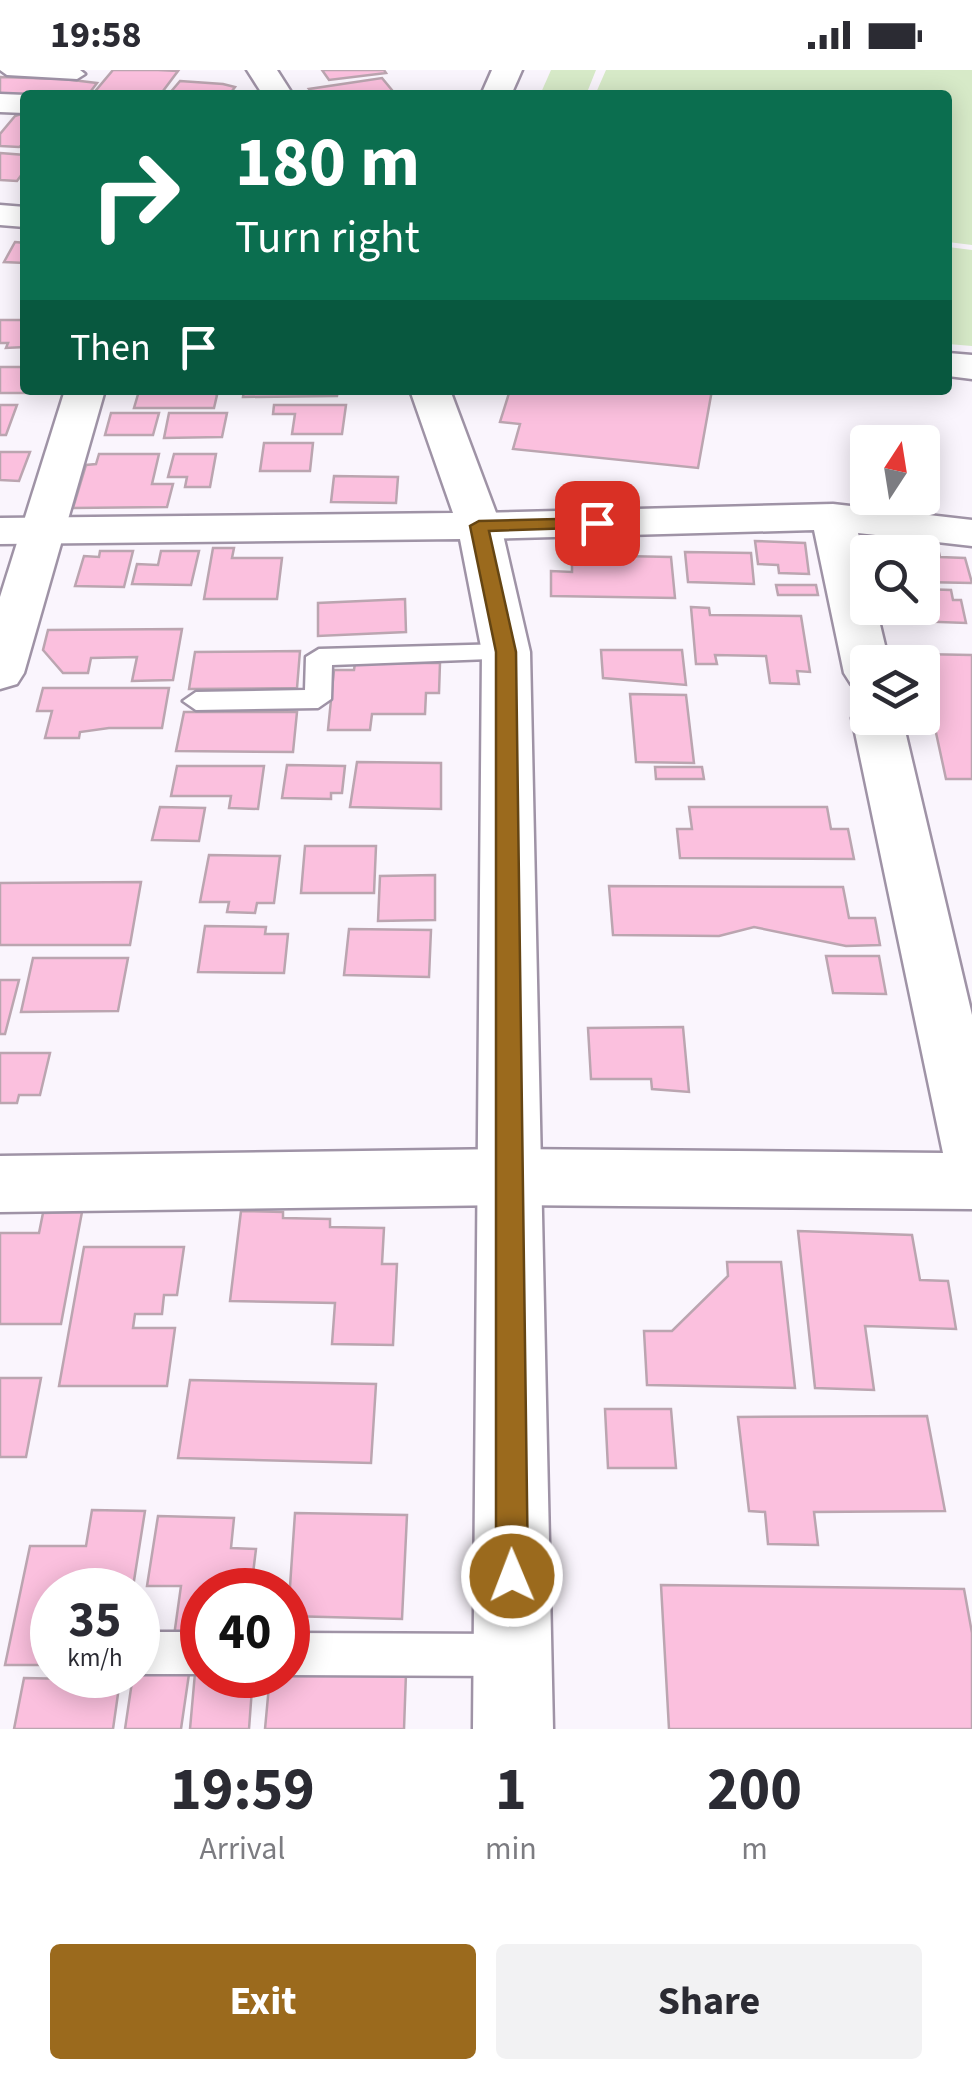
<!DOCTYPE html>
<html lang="en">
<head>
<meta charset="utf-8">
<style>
	:root { --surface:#fff; --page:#f2f2f3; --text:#2b2b33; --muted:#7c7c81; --accent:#9b6a1d }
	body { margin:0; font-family:"Source Sans 3",sans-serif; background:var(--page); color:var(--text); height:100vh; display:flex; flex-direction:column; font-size:38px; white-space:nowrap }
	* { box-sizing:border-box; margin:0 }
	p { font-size:32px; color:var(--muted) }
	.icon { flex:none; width:55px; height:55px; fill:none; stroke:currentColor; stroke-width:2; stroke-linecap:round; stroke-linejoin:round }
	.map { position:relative; height:1659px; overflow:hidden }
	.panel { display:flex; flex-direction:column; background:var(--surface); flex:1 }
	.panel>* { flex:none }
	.guide { position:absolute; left:20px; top:20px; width:932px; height:305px; border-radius:10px; box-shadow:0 5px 25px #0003; background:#0b6e4f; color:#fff; overflow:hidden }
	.needle { width:65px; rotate:12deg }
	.buttons { position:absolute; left:850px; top:355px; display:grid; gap:20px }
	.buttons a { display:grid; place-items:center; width:90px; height:90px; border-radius:10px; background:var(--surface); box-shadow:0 5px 25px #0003; font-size:50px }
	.speed { position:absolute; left:30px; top:1498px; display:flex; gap:20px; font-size:50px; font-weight:700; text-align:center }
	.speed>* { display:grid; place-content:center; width:130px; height:130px; border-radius:50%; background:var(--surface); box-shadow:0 5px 25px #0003; line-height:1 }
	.speed small { font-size:25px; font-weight:400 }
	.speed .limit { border:15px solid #d22; background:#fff; color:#111 }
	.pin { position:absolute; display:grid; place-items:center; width:85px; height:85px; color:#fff; margin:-42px; border-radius:20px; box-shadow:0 5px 15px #0006 }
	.me { position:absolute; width:110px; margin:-55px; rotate:359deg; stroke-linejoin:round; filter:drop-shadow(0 0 8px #0008) }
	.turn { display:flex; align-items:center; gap:35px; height:210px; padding:0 50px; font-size:45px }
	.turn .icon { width:130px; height:130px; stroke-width:2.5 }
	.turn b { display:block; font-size:70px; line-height:85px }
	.then { display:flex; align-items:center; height:95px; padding:0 50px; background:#0003; gap:20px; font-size:38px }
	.eta { display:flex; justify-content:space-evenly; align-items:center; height:170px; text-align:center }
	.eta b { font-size:60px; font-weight:700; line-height:70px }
	.cta { display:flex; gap:20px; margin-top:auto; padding:20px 50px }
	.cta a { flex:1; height:115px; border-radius:10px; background:var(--accent); color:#fff; font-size:40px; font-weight:700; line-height:115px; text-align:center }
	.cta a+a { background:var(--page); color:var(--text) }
	.status { display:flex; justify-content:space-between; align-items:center; height:70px; padding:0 50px; background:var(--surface); direction:ltr }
	.status svg { height:28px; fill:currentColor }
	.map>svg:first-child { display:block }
</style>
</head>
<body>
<div class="status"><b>19:58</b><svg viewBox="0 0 49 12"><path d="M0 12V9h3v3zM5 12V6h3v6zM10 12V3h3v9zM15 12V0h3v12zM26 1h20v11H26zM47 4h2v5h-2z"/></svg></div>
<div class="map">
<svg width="972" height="1659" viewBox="0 0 972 1659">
	<rect width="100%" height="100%" fill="#faf5fd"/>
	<g fill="#d7eac8">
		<polygon points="551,0 596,0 586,25 540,25"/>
		<polygon points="606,0 972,0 972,175 948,172 948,25 595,25"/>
		<polygon points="948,177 972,180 972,276 948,274"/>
	</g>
	<g fill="#fbc0de" stroke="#bba5b0" stroke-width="2.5">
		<polygon points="113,0 158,0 178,1 160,25 92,25"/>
		<polygon points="322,0 384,0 386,3 329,10"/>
		<polygon points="0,7 64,9 97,13 88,25 0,25"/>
		<polygon points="382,8 396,25 314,25 309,19"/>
		<polygon points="180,11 223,14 235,17 229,25 169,24"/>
		<polygon points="24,43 25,73 19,77 0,76 0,64 15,46"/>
		<polygon points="0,83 25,85 25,100 17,111 0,110"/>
		<polygon points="15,172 25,173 25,193 4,192"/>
		<polygon points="0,250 25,250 25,277 6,278 8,273 0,273"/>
		<polygon points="0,297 25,297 25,320 52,320 51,323 0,323"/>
		<polygon points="244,320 338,320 337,326 243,327"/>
		<polygon points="510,320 712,320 698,398 513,379 520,354 500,352"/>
		<polygon points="139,321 210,321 217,325 214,338 134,338"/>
		<polygon points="0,335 17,335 6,365 0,365"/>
		<polygon points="274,335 346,335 342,364 292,364 295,344 273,344"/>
		<polygon points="111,343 159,343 153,365 105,365"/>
		<polygon points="169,343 227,343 222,367 164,368"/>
		<polygon points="264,373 313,373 310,401 260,401"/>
		<polygon points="0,382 30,382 19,411 0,410"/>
		<polygon points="99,384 159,384 152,414 173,414 167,437 73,438 86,395 96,394"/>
		<polygon points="174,384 216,384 210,417 185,417 187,407 168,407"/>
		<polygon points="334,406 398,407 396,433 331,432"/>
		<polygon points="755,471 805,473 809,504 779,503 778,495 758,494"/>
		<polygon points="863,474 905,476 906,482 868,482 868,502"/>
		<polygon points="213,478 234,478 232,488 282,488 277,529 204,529"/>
		<polygon points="914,478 938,478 940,487 965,488 972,513 922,512 922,482"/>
		<polygon points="100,481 133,481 124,517 75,516 84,486 99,487"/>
		<polygon points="161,481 199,481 191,515 132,514 137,494 158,495"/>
		<polygon points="685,482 751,483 754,514 688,512"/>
		<polygon points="572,485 671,487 675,528 551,526 551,501 572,502"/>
		<polygon points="776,515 816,515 818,525 778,525"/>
		<polygon points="922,519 951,520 953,530 961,530 966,553 886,550 884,538 922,538"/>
		<polygon points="405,529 406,562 318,566 318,533"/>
		<polygon points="691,537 709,538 710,545 801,546 810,602 797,601 799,614 770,613 766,586 715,585 717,594 696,594"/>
		<polygon points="182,559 173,610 132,611 137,587 91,588 88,603 63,603 43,580 48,560"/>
		<polygon points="601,580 682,580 686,615 603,608"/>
		<polygon points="300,581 297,618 189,619 195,582"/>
		<polygon points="919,584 972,585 972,709 946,709"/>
		<polygon points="355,593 440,593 439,623 426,623 425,644 372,644 370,660 328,660 334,600 354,600"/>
		<polygon points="43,618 169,618 162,658 109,658 80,662 79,668 45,668 52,641 37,641"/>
		<polygon points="630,624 686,625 694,693 636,692"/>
		<polygon points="184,642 297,642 293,682 176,681"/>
		<polygon points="357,692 441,693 441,739 350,737"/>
		<polygon points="287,695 345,696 342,723 331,723 331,729 282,728"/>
		<polygon points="177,696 264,696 258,739 229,738 231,726 171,726"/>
		<polygon points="655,697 702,697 704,709 656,709"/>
		<polygon points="160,737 205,738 199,771 152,770"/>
		<polygon points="689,737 827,737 831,759 848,759 854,789 680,788 677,759 692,759"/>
		<polygon points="305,776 376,776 374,823 301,823"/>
		<polygon points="209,785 280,786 274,833 257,833 255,843 227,842 229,832 200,832"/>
		<polygon points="435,805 435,850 378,851 380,806"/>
		<polygon points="141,812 130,875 0,875 0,813"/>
		<polygon points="609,816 843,817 849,848 875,848 880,875 846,876 754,857 719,866 613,865"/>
		<polygon points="205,856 266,857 265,864 288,864 284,903 198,902"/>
		<polygon points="349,859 431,860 429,907 344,905"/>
		<polygon points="826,886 879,886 886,924 833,923"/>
		<polygon points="33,888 128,888 118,941 21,942"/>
		<polygon points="0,910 19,910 5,964 0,964"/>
		<polygon points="683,957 689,1022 652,1019 651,1009 591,1009 588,958"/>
		<polygon points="0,983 50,983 40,1025 19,1025 17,1033 0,1033"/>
		<polygon points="241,1141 283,1142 283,1148 330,1149 330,1157 384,1158 382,1194 397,1194 393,1275 332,1274 335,1233 230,1231"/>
		<polygon points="82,1142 61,1254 0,1254 0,1163 39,1163 43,1143"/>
		<polygon points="798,1161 912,1165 920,1210 948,1211 956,1259 865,1256 874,1320 815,1318"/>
		<polygon points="84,1177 184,1177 177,1225 164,1225 162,1244 135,1244 133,1258 175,1258 167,1316 59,1316"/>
		<polygon points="727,1192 781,1192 795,1318 647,1315 644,1261 672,1261 728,1206"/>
		<polygon points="0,1308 41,1308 26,1387 0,1387"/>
		<polygon points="190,1310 376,1314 371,1393 178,1388"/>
		<polygon points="605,1339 671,1339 676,1398 608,1398"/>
		<polygon points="927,1346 945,1441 814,1442 818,1475 768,1474 765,1442 749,1441 738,1347"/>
		<polygon points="92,1440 145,1441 133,1517 52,1520 52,1595 5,1595 30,1476 86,1476"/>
		<polygon points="295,1443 407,1445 402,1549 288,1546"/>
		<polygon points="158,1446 234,1448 231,1478 256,1479 251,1520 202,1520 202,1566 174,1566 181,1516 147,1516"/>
		<polygon points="661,1515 964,1519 972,1563 972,1659 669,1659"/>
		<polygon points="288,1601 406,1603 404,1659 265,1659 270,1605 288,1605"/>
		<polygon points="195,1603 253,1605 249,1659 190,1659"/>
		<polygon points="189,1604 181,1659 125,1659 133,1605"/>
		<polygon points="24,1608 120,1610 113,1659 14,1659"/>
	</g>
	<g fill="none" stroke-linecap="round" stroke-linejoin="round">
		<g stroke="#9f93a6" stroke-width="5">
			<g id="service">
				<polygon points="0,0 80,0 85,4 77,9 7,5"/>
				<polygon points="506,574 519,582 515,588 332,595 331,629 318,638 196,640 183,631 196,622 305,620 306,587 319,579"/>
				<rect x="138" y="1562" width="64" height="42"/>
				<polygon points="288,1563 513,1564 528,1570 534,1585 528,1600 513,1606 288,1605"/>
			</g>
		</g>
		<g stroke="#9f93a6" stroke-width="5">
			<g id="minor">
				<polygon points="0,24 26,25 25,43 0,42"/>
				<polygon points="65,320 105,320 24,603 17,614 0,619 0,527"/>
				<polygon points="833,434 972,450 972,476 858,463 868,501 868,538 876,538 889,592 868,592 868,619 851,614 844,603 814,460 479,469 464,465 457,456 464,447 479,443"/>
				<polygon points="868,634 868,648 902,648 972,945 972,1139 507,1135 0,1142 0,1086 507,1079 943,1083 852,648 860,636"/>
			</g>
		</g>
		<g stroke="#9f93a6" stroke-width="5">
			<g id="tertiary">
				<polygon points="247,0 277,0 293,25 263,25"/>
				<polygon points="492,0 522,0 511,25 481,25"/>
				<polygon points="0,135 25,137 25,157 0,155"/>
				<polygon points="948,283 972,285 972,309 948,306"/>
				<polygon points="410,320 450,320 501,456 530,582 553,1659 473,1659 482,582 460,469 0,474 0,448 453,443"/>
			</g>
		</g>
		<use href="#service" fill="#fff" fill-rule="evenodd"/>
		<use href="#minor" fill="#fff" fill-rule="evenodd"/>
		<use href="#tertiary" fill="#fff" fill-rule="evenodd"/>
	</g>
	<polygon fill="#9b6a1d" stroke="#654513" stroke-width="2.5" points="597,448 604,449 604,457 489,461 516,582 528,1506 523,1517 512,1521 501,1517 496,1506 496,582 470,456 479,451"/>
</svg>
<div class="buttons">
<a><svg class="needle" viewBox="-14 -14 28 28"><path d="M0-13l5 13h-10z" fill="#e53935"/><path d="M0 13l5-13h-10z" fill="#7c7c81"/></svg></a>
<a><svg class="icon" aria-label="search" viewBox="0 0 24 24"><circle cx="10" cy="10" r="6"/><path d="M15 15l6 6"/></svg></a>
<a><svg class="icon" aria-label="layers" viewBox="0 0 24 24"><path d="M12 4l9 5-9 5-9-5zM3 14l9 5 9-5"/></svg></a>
</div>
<div class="speed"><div>35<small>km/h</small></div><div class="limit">40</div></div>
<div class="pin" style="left:597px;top:453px;background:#d93025"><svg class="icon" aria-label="arrive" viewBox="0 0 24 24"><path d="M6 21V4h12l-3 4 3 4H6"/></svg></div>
<svg class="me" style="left:512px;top:1506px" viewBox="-20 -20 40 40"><circle r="17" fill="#9b6a1d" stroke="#fff" stroke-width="3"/><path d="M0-11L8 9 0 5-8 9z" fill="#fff"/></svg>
<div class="guide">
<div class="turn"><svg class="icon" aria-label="right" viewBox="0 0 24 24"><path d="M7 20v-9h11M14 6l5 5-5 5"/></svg><div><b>180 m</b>Turn right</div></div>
<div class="then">Then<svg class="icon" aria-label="arrive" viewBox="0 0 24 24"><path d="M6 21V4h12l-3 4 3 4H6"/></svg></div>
</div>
</div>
<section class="panel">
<div class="eta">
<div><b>19:59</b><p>Arrival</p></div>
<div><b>1</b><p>min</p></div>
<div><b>200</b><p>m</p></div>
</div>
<div class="cta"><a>Exit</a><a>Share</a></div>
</section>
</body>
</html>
